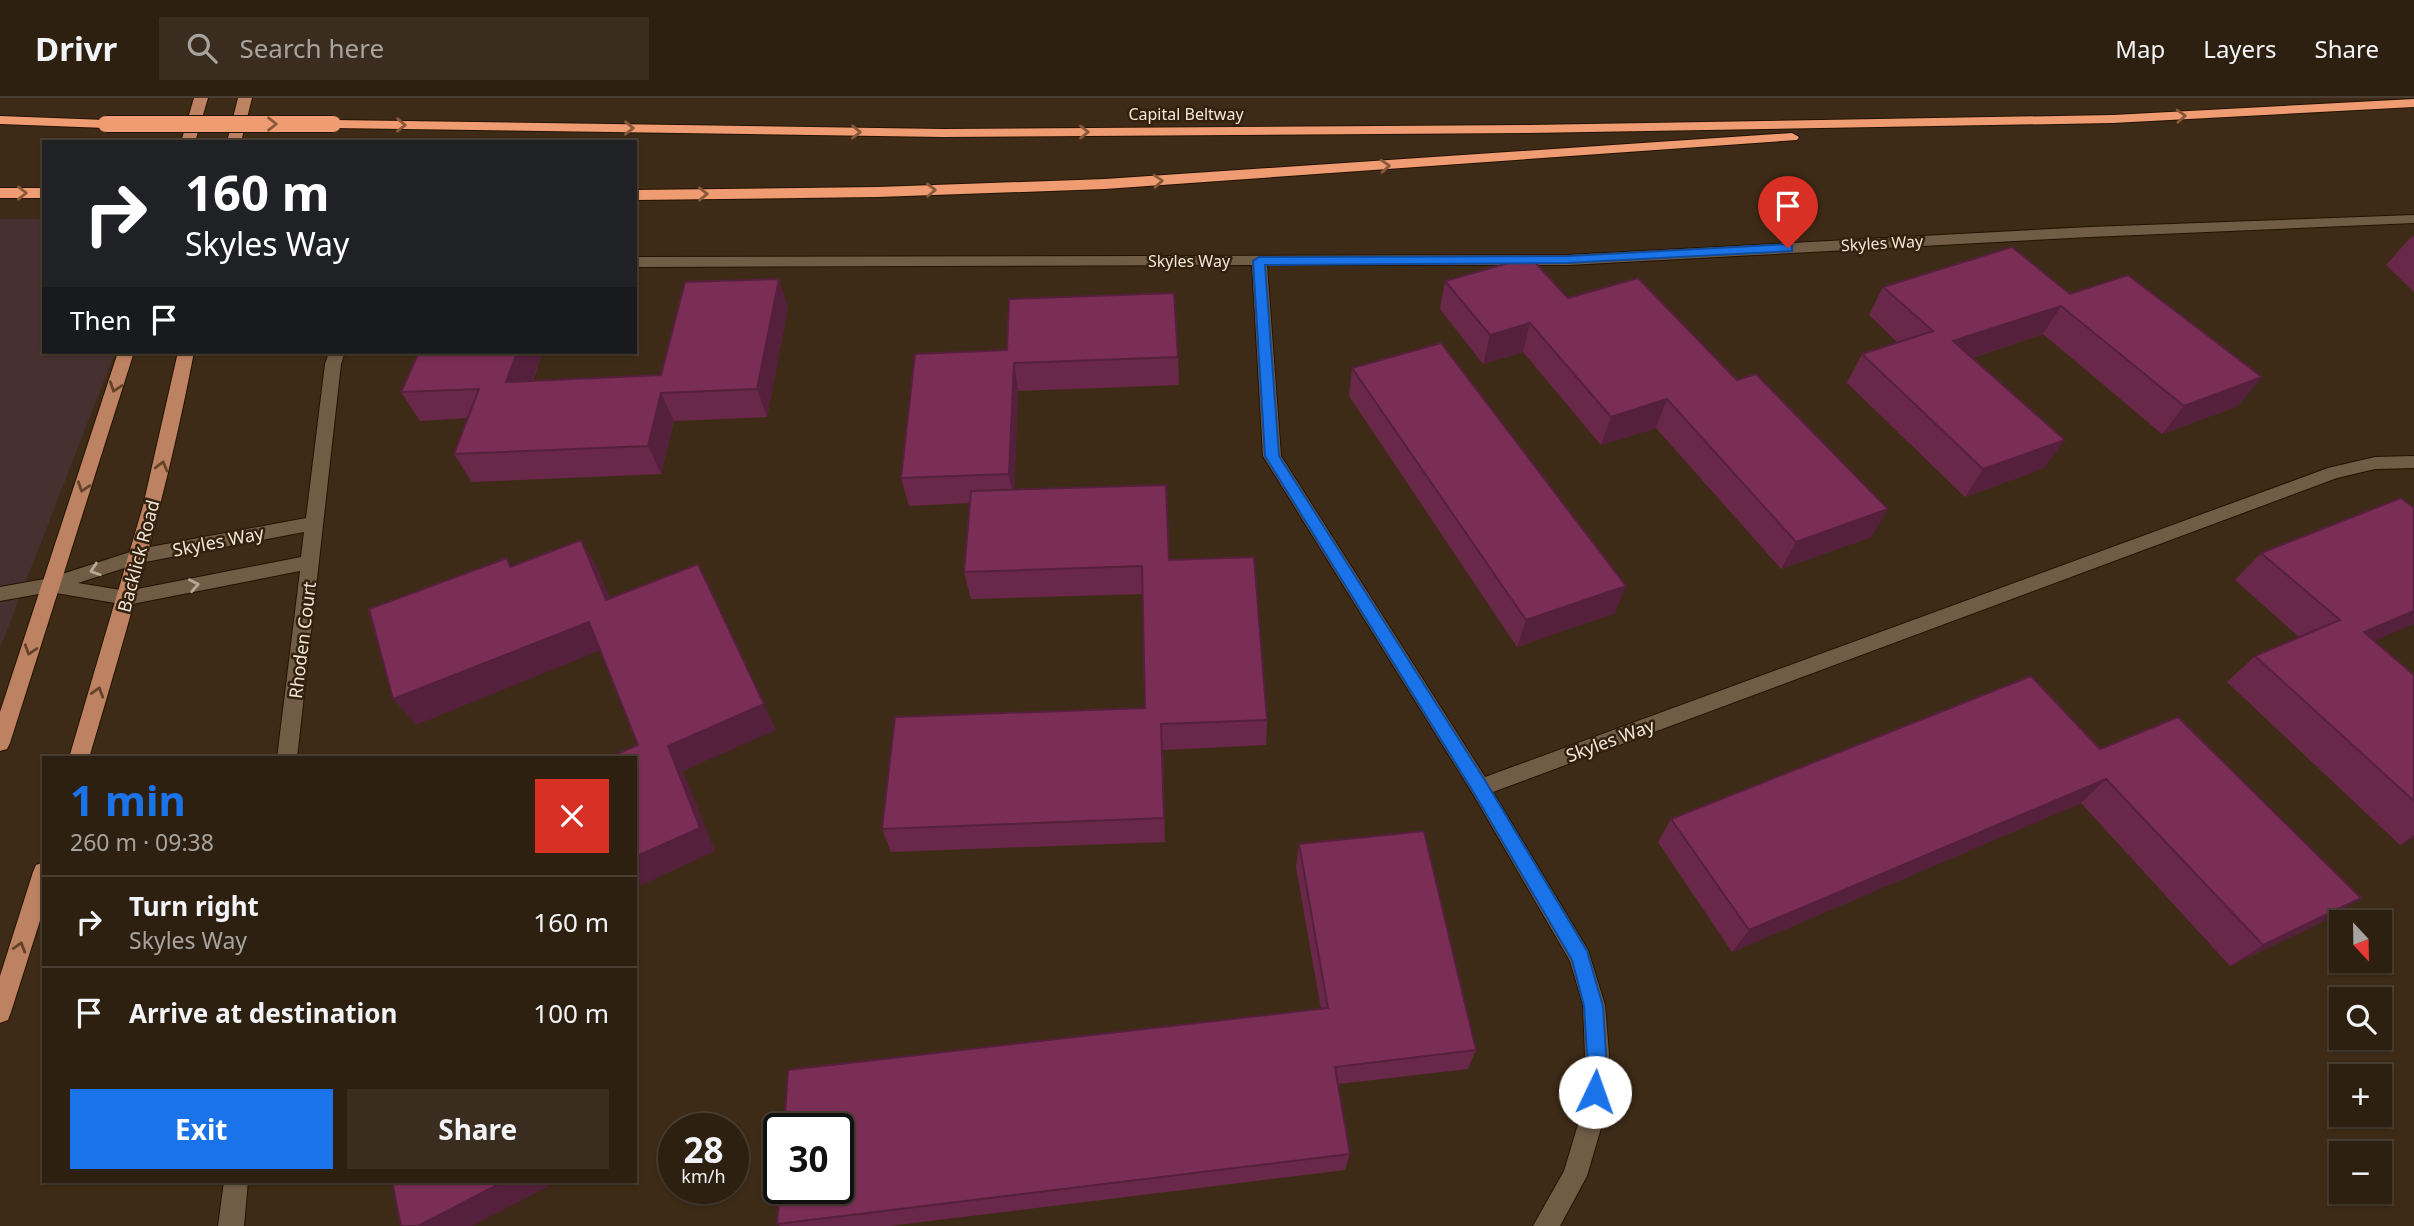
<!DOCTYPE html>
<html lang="en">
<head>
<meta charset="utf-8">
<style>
	:root { --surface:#2e2011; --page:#3a2d1f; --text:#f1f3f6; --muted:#a7a39f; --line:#493e31; --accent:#1a73e8 }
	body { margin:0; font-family:"Noto Sans",sans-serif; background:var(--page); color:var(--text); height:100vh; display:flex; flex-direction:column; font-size:26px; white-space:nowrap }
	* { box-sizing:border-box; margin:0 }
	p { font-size:23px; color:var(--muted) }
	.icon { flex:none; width:38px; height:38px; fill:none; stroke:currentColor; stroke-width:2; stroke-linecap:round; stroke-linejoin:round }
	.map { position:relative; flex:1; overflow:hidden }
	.panel { position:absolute; left:42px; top:658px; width:595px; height:427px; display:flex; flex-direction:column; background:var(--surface); border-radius:0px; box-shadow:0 2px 5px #0004,0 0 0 2px var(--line) }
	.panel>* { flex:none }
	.banner { position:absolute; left:42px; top:42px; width:595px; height:214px; border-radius:0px; box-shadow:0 2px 5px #0004,0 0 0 2px var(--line); background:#202124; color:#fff; overflow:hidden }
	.needle { width:46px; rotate:158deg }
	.tools { position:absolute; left:2329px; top:812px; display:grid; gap:14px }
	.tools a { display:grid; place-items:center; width:63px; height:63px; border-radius:0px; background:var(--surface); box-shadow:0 2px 5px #0004,0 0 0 2px var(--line); font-size:35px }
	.speed { position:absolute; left:658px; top:1015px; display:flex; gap:14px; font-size:35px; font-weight:700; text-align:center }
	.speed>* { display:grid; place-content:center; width:91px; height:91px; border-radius:50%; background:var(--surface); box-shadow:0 2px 5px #0004,0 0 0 2px var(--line); line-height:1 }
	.speed small { font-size:18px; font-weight:400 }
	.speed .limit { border:4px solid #111; border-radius:10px; background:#fff; color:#111 }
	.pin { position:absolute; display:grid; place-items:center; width:60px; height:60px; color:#fff; margin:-72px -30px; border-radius:50% 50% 50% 0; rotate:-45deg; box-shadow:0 0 7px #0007 }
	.pin .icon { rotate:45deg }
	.me { position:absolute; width:77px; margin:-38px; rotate:3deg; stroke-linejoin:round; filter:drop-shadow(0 0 5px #0008) }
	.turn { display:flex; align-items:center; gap:24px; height:147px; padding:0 28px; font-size:32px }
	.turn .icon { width:91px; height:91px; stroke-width:2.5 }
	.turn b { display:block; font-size:49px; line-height:60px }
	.then { display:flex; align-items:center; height:66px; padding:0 28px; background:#0003; gap:14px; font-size:26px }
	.round { display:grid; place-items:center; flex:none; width:74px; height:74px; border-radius:0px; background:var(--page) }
	.head { display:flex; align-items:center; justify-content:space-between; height:119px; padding:0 28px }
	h1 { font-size:42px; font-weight:700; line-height:52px; color:var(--accent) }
	.primary-button { display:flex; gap:14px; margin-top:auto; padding:14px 28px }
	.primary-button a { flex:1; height:80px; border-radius:0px; background:var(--accent); color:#fff; font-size:28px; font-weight:700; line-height:80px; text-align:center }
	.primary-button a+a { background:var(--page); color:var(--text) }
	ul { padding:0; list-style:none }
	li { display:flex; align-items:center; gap:21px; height:91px; padding:0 28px; border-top:2px solid var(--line) }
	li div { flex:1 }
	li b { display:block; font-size:26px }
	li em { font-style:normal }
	header { display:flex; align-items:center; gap:42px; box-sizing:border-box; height:98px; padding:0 35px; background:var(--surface); border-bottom:2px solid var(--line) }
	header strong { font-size:33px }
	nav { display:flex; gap:38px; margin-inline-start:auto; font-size:24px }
	.search { width:490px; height:63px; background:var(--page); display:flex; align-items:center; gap:18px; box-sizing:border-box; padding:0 24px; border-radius:0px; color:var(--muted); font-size:26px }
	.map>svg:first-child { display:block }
</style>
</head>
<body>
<header>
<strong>Drivr</strong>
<div class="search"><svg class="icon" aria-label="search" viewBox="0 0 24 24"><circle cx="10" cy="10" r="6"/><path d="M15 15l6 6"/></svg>Search here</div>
<nav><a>Map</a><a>Layers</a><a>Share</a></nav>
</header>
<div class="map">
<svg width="2414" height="1128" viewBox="0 0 2414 1128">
	<rect width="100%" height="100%" fill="#3e2b17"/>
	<polygon fill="#463130" points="0,121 44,121 44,254 115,254 0,550"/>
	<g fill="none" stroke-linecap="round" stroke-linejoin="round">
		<g stroke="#241302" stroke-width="2">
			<g id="minor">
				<polygon points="2414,117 2414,125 2090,139 1568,167 1267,167 1281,358 1485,679 2328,370 2375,359 2414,358 2414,370 2375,371 2337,380 1493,694 1588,852 1605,907 1609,956 1606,1013 1587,1078 1560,1128 1533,1128 1564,1073 1582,1013 1585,956 1583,907 1570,863 1473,696 1263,358 1252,167 635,169 635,159 1568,157 2090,129"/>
				<path d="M329,254H345L341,266L297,660H277L300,473L127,507L50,494L0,503V489L50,480L139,451L306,420L325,266ZM304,434L301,459L127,493L78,485L140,465Z"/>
				<polygon points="224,1083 248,1083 244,1128 218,1128"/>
			</g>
		</g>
		<g stroke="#241302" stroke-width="2">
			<g id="primary">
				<polygon points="194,0 208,0 195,44 181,44"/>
				<polygon points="238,0 252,0 241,44 227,44"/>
				<polygon points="118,254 134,254 10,645 7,651 0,653 0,614"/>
				<path d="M178,254H194C168,392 129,525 89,660H69L143,408Z"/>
				<polygon points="44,764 44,810 11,914 8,922 0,925 0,878 33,774 36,767"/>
			</g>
		</g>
		<g stroke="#241302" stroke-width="2">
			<g id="motorway">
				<polygon points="2414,1 2414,9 2113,25 1529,35 943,39 333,30 326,26 333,22 943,31 1529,27 2113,17"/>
				<polygon points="0,18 106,22 113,26 106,30 0,26"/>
				<polygon points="1792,35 1799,39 1797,42 1105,91 878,99 635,102 635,92 878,89 1105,81"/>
				<rect x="0" y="90" width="44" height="10"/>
			</g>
		</g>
		<use href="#minor" fill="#715c46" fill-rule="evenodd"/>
		<use href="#primary" fill="#bd8261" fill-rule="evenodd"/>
		<use href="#motorway" fill="#f09c73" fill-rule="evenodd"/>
		<g stroke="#241302" stroke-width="18" stroke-linecap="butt">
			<polyline id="motorway-bridge" points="106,26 333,26"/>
		</g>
		<use href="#motorway-bridge" stroke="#f09c73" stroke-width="16"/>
	</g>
	<g fill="#69284a">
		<polygon points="2414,138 2414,194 2386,167 2411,139"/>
		<polygon points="1445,183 1568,200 1737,282 1888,411 1871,439 1781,471 1656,330 1601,347 1523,254 1483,266 1440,211"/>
		<polygon points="1883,189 2070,196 2238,308 2162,336 2043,236 1972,260 2044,370 1965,399 1847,285 1862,256 1898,245 1869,217"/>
		<polygon points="788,209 767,319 674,323 661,376 472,384 454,356 468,320 420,323 401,294 419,254 542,254 533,283 661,277"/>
		<polygon points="915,256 1178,259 1179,287 1018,293 1014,391 1169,462 1267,622 1266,647 1163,652 1165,744 891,754 882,731 1145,610 1143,496 971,501 964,474 970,405 909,408 901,380"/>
		<polygon points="1352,270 1615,515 1517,549 1349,298"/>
		<polygon points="2261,455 2375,543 2414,577 2414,740 2400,747 2227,584 2255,558 2299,539 2235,482"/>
		<polygon points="2100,651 2326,822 2230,868 2081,705 1732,854 1658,744 1671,721"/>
		<polygon points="1299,746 1476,952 1468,971 1338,986 1350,1056 1345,1072 889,1128 780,1128 777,1126 1321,911 1296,769"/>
	</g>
	<g fill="#55203c">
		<polygon points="779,181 788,209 767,319 757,291"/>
		<polygon points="2061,208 2043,236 1937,271 1953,243"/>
		<polygon points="1530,225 1523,254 1483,266 1490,237"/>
		<polygon points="517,254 542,254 522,312 506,284"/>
		<polygon points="1014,265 1018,293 1014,404 1009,376"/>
		<polygon points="2262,279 2238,308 2162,336 2184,308"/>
		<polygon points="661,295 674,323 661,376 648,348"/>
		<polygon points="1667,301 1656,330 1601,347 1611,319"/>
		<polygon points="2065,342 2044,370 1965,399 1983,371"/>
		<polygon points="1888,411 1871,439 1781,471 1796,444"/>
		<polygon points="581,442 597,469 622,529 606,502"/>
		<polygon points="698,466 776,632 683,673 715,753 635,790 635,759 668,648"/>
		<polygon points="1626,488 1615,515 1517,549 1526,522"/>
		<polygon points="2414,513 2414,526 2334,560 2364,534"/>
		<polygon points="589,524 606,550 416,627 393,601"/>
		<polygon points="1161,626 1163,652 1165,744 1164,720"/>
		<polygon points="2106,681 2081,705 1732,854 1749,832"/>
		<polygon points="2414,737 2414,740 2400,747"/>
		<polygon points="2361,800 2326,822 2230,868 2263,847"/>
		<polygon points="505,1083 559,1083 472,1128 418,1128"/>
	</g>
	<g fill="#7a2e56" stroke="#55203c" stroke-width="2">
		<polygon points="2012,149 2070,196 2128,177 2262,279 2184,308 2061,208 1953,243 2065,342 1983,371 1862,256 1933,233 1883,189"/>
		<polygon points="1530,159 1568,200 1638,180 1737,282 1756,276 1888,411 1796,444 1667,301 1611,319 1530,225 1490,237 1445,183"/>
		<polygon points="779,181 757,291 661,295 648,348 454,356 479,291 401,294 419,254 517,254 506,284 661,277 685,184"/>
		<polygon points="1174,195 1178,259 1014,265 1009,376 901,380 915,256 1007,252 1009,201"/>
		<polygon points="1441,245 1626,488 1526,522 1352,270"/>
		<polygon points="1166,387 1169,462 1254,459 1267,622 1161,626 1164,720 882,731 895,619 1145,610 1142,468 964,474 971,393"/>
		<polygon points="2401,400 2414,410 2414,513 2364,534 2414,577 2414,703 2255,558 2340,522 2261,455"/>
		<polygon points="581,442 606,502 698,466 764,606 668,648 700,730 635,759 635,660 608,660 638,647 589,524 393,601 369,511 507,460 510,469"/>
		<polygon points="2031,578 2100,651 2178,619 2361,800 2263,847 2106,681 1749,832 1671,721"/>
		<polygon points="1424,733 1476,952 1335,969 1350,1056 777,1126 780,1090 838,1090 838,1031 784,1031 788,972 1328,910 1299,746"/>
		<polygon points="392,1083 505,1083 418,1128 401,1128"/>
	</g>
	<defs><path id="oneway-chevron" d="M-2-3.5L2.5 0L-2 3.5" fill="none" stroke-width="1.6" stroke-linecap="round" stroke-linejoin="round" transform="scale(1.75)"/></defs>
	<g stroke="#89583b">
		<use href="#oneway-chevron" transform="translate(2181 18) rotate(-3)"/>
		<use href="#oneway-chevron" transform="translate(272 26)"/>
		<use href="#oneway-chevron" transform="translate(401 27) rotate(1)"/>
		<use href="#oneway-chevron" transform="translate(629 30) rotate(1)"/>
		<use href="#oneway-chevron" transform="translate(856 34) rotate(1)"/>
		<use href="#oneway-chevron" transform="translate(1084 34)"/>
		<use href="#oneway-chevron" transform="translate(1385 68) rotate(-4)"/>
		<use href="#oneway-chevron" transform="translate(1158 83) rotate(-4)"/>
		<use href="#oneway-chevron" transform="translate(931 92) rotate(-2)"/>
		<use href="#oneway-chevron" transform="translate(22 95)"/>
		<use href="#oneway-chevron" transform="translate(703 96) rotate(-1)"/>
	</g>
	<g stroke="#64432a">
		<use href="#oneway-chevron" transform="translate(115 289) rotate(108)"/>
		<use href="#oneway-chevron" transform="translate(162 368) rotate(-75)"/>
		<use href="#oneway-chevron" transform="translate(83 389) rotate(108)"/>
		<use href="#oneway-chevron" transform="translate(30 552) rotate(108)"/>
		<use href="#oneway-chevron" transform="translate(98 594) rotate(-73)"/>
		<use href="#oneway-chevron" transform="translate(20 849) rotate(-73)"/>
	</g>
	<g stroke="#b8a897">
		<use href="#oneway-chevron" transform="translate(95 472) rotate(162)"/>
		<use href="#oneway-chevron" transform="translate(194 487) rotate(-11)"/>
	</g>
	<polygon fill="#1a73e8" stroke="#114b97" stroke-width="2" points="1788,146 1792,147 1792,153 1568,165 1265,167 1279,358 1486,684 1587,853 1603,908 1606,956 1604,994 1602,1001 1595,1004 1588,1001 1585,994 1587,956 1584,908 1572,862 1474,695 1265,358 1253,163 1259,159 1568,158"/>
	<g text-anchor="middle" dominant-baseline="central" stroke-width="5" stroke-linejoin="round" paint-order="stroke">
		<g font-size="16" fill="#f2e6d9" stroke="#34210d">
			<text x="1186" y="16">Capital Beltway</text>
			<text transform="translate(1882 145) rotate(-3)">Skyles Way</text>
			<text x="1189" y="163">Skyles Way</text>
		</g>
		<g font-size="18" fill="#f2e6d9" stroke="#34210d">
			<text transform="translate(218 443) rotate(-11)">Skyles Way</text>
			<text transform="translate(138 458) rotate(-75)">Backlick Road</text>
			<text transform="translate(302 542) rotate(-83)">Rhoden Court</text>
			<text transform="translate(1610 642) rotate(-20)">Skyles Way</text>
		</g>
	</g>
</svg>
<div class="tools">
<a><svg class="needle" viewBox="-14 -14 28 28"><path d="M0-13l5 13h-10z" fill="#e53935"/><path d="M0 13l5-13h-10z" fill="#a7a39f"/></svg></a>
<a><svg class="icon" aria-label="search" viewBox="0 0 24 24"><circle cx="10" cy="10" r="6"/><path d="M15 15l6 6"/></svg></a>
<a>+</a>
<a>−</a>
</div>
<div class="speed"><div>28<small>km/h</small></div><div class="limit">30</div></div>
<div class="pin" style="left:1788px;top:150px;background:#d93025"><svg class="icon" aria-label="arrive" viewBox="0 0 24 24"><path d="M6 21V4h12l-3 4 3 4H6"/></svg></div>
<svg class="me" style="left:1595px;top:994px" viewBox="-20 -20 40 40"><circle r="19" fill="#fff"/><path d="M0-13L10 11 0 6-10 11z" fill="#1a73e8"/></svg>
<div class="banner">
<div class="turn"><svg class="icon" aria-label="right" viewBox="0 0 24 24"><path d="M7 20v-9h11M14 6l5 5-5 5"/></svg><div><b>160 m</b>Skyles Way</div></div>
<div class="then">Then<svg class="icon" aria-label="arrive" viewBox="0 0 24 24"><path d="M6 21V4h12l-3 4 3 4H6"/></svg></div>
</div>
<section class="panel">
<div class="head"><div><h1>1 min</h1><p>260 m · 09:38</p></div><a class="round" style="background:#d93025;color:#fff"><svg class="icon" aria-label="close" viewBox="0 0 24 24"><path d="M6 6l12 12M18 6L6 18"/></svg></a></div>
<ul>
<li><svg class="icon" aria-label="right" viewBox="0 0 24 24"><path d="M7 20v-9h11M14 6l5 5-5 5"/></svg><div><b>Turn right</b><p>Skyles Way</p></div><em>160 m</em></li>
<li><svg class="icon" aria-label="arrive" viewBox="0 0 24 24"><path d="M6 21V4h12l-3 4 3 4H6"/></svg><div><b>Arrive at destination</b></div><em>100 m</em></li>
</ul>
<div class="primary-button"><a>Exit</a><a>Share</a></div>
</section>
</div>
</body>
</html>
